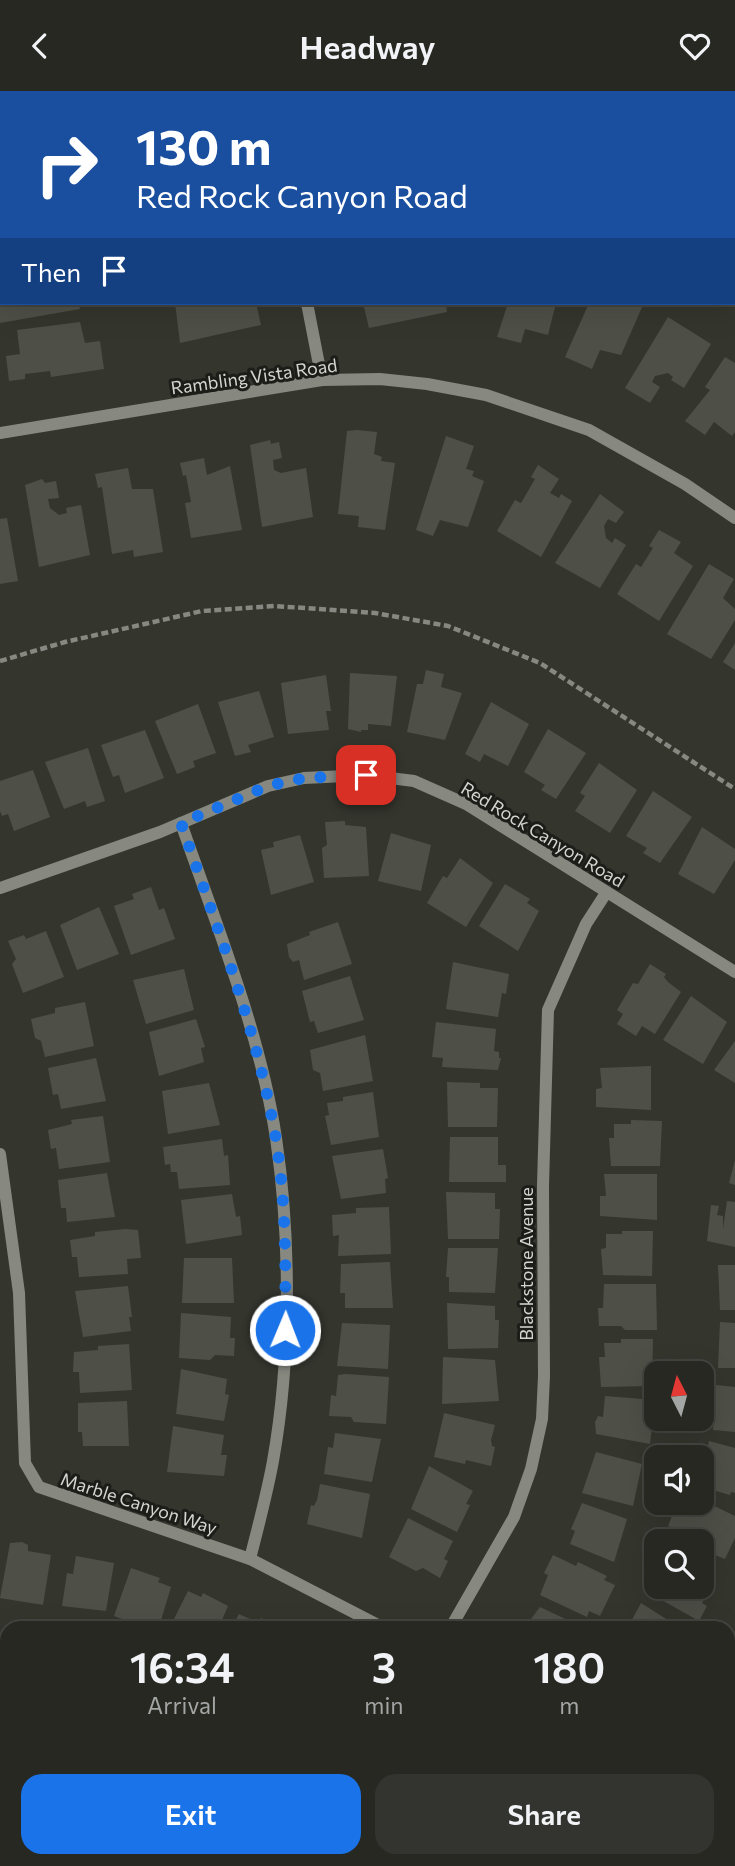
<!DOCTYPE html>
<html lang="en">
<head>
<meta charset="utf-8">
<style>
	:root { --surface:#272822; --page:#33342f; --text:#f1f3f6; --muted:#a4a6a5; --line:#434440; --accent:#1a73e8 }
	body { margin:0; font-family:Commissioner,sans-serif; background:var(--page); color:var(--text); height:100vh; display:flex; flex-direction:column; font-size:26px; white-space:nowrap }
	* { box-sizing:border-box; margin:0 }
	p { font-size:23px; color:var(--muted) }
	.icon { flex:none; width:38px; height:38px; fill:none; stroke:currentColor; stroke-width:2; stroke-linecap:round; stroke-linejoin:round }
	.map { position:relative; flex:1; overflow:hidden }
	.sheet { position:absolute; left:0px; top:1530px; width:735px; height:247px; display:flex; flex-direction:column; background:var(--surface); border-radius:21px 21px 0 0; box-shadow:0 7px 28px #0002,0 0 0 2px var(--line) }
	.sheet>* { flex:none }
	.hud { position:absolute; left:0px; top:0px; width:735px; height:214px; box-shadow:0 7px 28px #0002,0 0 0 2px var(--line); background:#1a4fa0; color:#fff; overflow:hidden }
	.needle { width:46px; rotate:354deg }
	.buttons { position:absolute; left:644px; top:1270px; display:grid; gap:14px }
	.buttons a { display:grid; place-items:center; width:70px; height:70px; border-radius:14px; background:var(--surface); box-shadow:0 7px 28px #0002,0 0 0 2px var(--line); font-size:35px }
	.pin { position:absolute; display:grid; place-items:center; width:60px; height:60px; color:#fff; margin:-30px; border-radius:14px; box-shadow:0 4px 10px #0006 }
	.me { position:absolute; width:77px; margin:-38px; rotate:1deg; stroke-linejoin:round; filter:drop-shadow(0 0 5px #0008) }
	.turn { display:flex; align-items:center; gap:24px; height:147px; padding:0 21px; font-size:32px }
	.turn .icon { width:91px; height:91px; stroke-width:2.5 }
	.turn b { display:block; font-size:49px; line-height:60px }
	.then { display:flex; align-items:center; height:66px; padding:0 21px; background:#0003; gap:14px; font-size:26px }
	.eta { display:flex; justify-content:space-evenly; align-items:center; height:119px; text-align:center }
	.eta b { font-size:42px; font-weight:600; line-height:49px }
	.button { display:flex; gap:14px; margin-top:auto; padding:14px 21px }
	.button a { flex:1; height:80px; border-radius:21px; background:var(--accent); color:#fff; font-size:28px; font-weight:600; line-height:80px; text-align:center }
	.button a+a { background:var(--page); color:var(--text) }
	header { display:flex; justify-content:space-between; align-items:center; height:91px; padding:0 21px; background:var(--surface); font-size:32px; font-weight:600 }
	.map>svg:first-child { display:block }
</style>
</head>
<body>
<header><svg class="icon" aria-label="back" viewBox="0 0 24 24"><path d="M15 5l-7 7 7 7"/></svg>Headway<svg class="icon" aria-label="heart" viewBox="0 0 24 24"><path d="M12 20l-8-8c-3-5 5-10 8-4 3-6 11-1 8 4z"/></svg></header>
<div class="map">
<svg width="735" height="1775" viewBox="0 0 735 1775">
	<rect width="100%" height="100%" fill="#34362e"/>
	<g fill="#4e5048">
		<polygon points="0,212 79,212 80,218 0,232"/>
		<polygon points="175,212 256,212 261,234 180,252"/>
		<polygon points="363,212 446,212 447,221 369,237"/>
		<polygon points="508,212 556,212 548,244 525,238 521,252 497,246"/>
		<polygon points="589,212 643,214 621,264 600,259 592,278 565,266"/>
		<polygon points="668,226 711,253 684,297 671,289 673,286 668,282 655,285 652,291 660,296 650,312 625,297"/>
		<polygon points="80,231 85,252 100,250 104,278 51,286 50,280 25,283 25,288 9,290 6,265 20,263 17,239"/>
		<polygon points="725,266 735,272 735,341 732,345 714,331 705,344 685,330 710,299 705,296"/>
		<polygon points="357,339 377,341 374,363 382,366 381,370 395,372 385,439 358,436 359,425 338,423 347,340"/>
		<polygon points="446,345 474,355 466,378 474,380 472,385 484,390 468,436 440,429 433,445 416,439"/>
		<polygon points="270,349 271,353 279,351 282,367 273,369 274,379 281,382 306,377 313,426 262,436 250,354"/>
		<polygon points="204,367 207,384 230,375 242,439 191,447 185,412 191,411 186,384 183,385 180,372"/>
		<polygon points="538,374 559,388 550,402 559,407 561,403 572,410 541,466 497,440 515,409 521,412 535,388 531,386"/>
		<polygon points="128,377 132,398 153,398 163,461 134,466 133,459 112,463 102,396 98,397 95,383"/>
		<polygon points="42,388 45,392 56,390 59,407 48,408 50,417 59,424 67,422 66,417 81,414 90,464 39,476 25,394"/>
		<polygon points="600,403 624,421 616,432 608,428 604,435 606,447 612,452 615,447 626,454 600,497 555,472"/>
		<polygon points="7,427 18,490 0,493 0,428"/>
		<polygon points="659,439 681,451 674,462 693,475 659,530 617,503 636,473 641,476 653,457 649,455"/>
		<polygon points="709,473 734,488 723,507 735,518 735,529 711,568 667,543"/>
		<polygon points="735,552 735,579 723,571"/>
		<polygon points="426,579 444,583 441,596 462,602 445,649 407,641 417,593 423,593"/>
		<polygon points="350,582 397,585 391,635 368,633 368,639 361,639 361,641 348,638"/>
		<polygon points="326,584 331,620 326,620 329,639 288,643 281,592"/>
		<polygon points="259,600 274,646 248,654 251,661 235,665 218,611"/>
		<polygon points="491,611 529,633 508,675 484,663 480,671 465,663"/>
		<polygon points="198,613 216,662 193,670 195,676 177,683 155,630"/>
		<polygon points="548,638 586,662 556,708 541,699 545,694 524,681"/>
		<polygon points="145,639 164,687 125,702 119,684 113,686 101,654"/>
		<polygon points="88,657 105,710 87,716 85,710 64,718 45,671"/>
		<polygon points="599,672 637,699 610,742 575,720 585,705 580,702"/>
		<polygon points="33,679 50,726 14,740 8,723 2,725 0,720 0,690"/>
		<polygon points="653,700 692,726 660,772 643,762 647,757 626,745"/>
		<polygon points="345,730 345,734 366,736 369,785 324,787 322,757 327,754 325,731"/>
		<polygon points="702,736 735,758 735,769 714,803 678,783"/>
		<polygon points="391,742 431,754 421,800 378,790"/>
		<polygon points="300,744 314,791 271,804 261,759 274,756 273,751"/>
		<polygon points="460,767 493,792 466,836 427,812 443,785 447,787"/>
		<polygon points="505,793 530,808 527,812 539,820 518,860 479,835"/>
		<polygon points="151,796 159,819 164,817 175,848 131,864 114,815 134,808 132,803"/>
		<polygon points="99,816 119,863 77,879 60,834"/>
		<polygon points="338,831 352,873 304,889 299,869 293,871 289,866 287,853 310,844 309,841"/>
		<polygon points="46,840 64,886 23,902 12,873 16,868 8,850 24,844 26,848"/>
		<polygon points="453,871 509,883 506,903 502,902 498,926 446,918"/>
		<polygon points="650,873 666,883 664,886 668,891 681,901 655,943 642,935 636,945 617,933 623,923 617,919 633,892 638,893"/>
		<polygon points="184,878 194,919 146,933 133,889"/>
		<polygon points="350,885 364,929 318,942 314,930 310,931 302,900"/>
		<polygon points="691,905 727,931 703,973 663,949"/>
		<polygon points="85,911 94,955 45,966 41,950 35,947 31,928 55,922 55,917"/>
		<polygon points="196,928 205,956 201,957 204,971 159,985 149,941"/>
		<polygon points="436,931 496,938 494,960 499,961 499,967 501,967 498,979 442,976 443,967 432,966"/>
		<polygon points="365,944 373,990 323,1000 320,982 313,979 310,959"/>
		<polygon points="735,950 735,992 714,979"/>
		<polygon points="96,967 106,1010 61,1018 58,1003 53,1004 48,977"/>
		<polygon points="651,975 651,1019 596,1016 596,998 602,997 600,977"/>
		<polygon points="447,991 480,992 480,997 498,997 497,1036 448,1036"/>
		<polygon points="209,992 220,1034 168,1043 162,1000"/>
		<polygon points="373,1001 379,1046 331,1054 325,1025 329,1024 327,1012 343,1010 343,1006"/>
		<polygon points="103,1025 110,1071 59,1078 56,1057 51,1058 48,1039 72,1033 71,1029"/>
		<polygon points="631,1029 662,1030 660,1075 611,1075 609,1047 614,1047 614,1033 631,1033"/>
		<polygon points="450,1046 498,1046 498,1074 506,1074 506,1091 449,1091"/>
		<polygon points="222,1048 224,1065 228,1064 230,1094 179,1098 177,1081 171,1081 170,1073 165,1074 163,1056"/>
		<polygon points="383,1058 388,1087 385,1088 386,1102 341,1108 332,1065"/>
		<polygon points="735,1069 735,1094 729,1092"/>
		<polygon points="107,1082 115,1126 67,1131 66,1117 61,1117 58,1089"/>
		<polygon points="604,1083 657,1083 657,1129 600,1125 600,1105 606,1105"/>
		<polygon points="446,1101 495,1102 495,1118 500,1118 499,1148 448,1148"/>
		<polygon points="232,1103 236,1126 240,1125 242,1144 186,1153 181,1109"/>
		<polygon points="727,1110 735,1111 735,1156 707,1150 711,1114 719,1115 717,1124 723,1125 723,1138"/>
		<polygon points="389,1116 391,1163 338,1165 339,1144 333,1145 332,1124 356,1122 356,1117"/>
		<polygon points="125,1138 138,1139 141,1167 127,1168 128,1183 79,1186 77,1166 72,1166 70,1149 95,1145 95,1141"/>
		<polygon points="622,1140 653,1140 652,1185 603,1184 601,1158 606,1157 606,1143 622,1143"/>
		<polygon points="448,1157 498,1157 495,1202 449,1201 449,1186 446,1186"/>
		<polygon points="184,1167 232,1167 234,1212 182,1212"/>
		<polygon points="390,1171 393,1217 345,1217 345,1202 340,1202 341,1173"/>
		<polygon points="718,1174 735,1174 735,1219 720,1219"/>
		<polygon points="604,1193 656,1193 657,1239 625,1239 621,1235 599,1235 598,1217 603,1217"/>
		<polygon points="128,1195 132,1226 129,1226 131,1240 83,1246 75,1200"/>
		<polygon points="447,1212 495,1215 495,1229 499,1229 498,1257 448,1258"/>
		<polygon points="181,1222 231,1226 230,1247 235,1247 234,1265 215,1264 210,1269 179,1267"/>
		<polygon points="720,1231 735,1232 735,1277 718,1277"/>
		<polygon points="342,1232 390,1234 388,1278 337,1275"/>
		<polygon points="621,1248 653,1248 652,1295 601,1296 599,1266 605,1266 604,1252 621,1252"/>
		<polygon points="129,1253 132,1299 80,1302 79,1281 73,1281 74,1261 98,1259 98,1255"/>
		<polygon points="443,1266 495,1269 499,1310 442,1313"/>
		<polygon points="181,1278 227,1288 225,1303 229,1304 224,1330 176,1323"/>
		<polygon points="346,1283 389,1286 386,1333 354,1331 351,1326 329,1325 331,1304 336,1305 338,1284"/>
		<polygon points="716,1294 735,1296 735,1341 713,1339"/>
		<polygon points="605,1305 655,1309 650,1353 596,1343 595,1331 598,1325 603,1326"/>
		<polygon points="127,1310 129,1355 83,1355 82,1341 78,1341 78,1312"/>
		<polygon points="444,1322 495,1334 491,1349 492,1355 495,1356 491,1375 466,1369 465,1373 434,1366"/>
		<polygon points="173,1335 224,1344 221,1364 227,1364 224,1385 167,1381"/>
		<polygon points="335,1342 381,1348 372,1391 324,1383 328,1356 333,1357"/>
		<polygon points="709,1350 735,1357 735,1402 731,1401 730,1404 702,1396 702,1367 692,1367 693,1363 705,1366"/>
		<polygon points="596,1361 642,1373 633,1415 582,1402"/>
		<polygon points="429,1375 473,1400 466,1413 470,1414 457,1441 411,1418"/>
		<polygon points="320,1393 370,1403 362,1447 307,1433 311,1414 314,1415 317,1409"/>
		<polygon points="702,1409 735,1425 735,1447 725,1468 702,1459 702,1451 675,1450 679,1439 668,1435 676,1415 688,1419 691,1412 702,1412"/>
		<polygon points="582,1412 627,1428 614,1471 570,1453 575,1440 571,1438"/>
		<polygon points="408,1427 453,1450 444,1468 448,1470 440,1487 423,1477 416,1480 389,1466"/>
		<polygon points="22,1451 28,1454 28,1460 51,1464 43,1514 0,1507 10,1452"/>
		<polygon points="553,1464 576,1475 578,1471 607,1485 604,1489 615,1494 600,1525 589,1520 587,1526 540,1504 548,1484 544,1482"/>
		<polygon points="76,1465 114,1472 106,1520 62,1515 67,1482 73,1483"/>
		<polygon points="131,1477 160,1487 158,1491 171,1496 159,1536 143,1536 114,1525"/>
		<polygon points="702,1482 714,1489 702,1512 707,1515 699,1530 651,1503 655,1496 702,1496"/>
		<polygon points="188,1500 201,1506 203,1502 228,1515 219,1536 170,1536"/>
		<polygon points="641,1512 671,1531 667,1536 628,1536"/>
		<polygon points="540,1516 582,1536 525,1536"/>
		<polygon points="239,1523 259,1532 261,1527 277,1534 232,1536"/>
		<polygon points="735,1657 735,1710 728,1702 728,1668"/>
		<polygon points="243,1769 291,1769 287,1775 275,1775 264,1769 261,1775 240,1775"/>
		<polygon points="308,1769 354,1769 362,1775 304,1775"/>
		<polygon points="552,1769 607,1769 603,1775 559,1775"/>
		<polygon points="621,1769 637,1769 645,1775 616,1775"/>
	</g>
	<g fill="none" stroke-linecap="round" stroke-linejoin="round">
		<polyline stroke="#868881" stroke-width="4.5" stroke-dasharray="7 3.5" stroke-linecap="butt" points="0,570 65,551 202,520 275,515 375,522 448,535 540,572 735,698"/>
		<g stroke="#878981" stroke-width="12">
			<polyline points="262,0 263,2"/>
			<polyline points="307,212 322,289"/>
			<polyline points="0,342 322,289 380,288 427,293 486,304 589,339 685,393 735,427"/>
			<path d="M181,732C216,833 260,941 276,1047C291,1149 291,1269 273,1370C267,1403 258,1436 250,1468"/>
			<polyline points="0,797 160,741 268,695 304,687 366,684 414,690 466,713 735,881"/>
			<polyline points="0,1063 19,1202 25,1372 39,1396 250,1468 382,1536"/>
			<polyline points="451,1536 514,1426 531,1378 542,1328 544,1285 543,1095 548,919 586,833 606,802"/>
			<polyline points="728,1562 735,1550"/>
			<polyline points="0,1758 7,1760"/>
			<polyline points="40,1769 59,1775"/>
			<polyline points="726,1769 734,1775"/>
		</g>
	</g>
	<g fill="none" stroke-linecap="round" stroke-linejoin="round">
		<path stroke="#1a73e8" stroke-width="12" stroke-dasharray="0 21.6" d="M285,1239C286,1175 286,1106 275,1043C256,936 216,834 181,732L268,695L304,687L366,684"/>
	</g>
	<g text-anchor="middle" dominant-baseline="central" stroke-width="6" stroke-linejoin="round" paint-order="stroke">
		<g font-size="18" fill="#d4d5d0" stroke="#1c1d19">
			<text transform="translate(254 285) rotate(-8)">Rambling Vista Road</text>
			<text transform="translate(543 743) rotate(31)">Red Rock Canyon Road</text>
			<text transform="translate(526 1173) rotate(-90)">Blackstone Avenue</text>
			<text transform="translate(139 1412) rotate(18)">Marble Canyon Way</text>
		</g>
	</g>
</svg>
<div class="buttons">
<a><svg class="needle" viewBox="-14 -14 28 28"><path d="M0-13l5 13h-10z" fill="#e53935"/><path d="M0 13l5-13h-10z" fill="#a4a6a5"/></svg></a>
<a><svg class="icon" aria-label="sound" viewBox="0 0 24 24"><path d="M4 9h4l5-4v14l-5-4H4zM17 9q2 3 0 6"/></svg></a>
<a><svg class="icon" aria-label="search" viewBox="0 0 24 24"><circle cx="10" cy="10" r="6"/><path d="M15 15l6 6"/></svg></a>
</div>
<div class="pin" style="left:366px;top:684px;background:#d93025"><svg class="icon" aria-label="arrive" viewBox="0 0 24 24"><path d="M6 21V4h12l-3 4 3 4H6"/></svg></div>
<svg class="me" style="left:285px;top:1239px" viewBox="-20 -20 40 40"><circle r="17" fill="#1a73e8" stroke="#fff" stroke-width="3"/><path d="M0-11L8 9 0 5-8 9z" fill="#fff"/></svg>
<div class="hud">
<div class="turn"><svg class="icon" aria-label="right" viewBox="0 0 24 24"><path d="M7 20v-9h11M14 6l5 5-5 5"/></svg><div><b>130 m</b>Red Rock Canyon Road</div></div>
<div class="then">Then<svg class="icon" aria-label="arrive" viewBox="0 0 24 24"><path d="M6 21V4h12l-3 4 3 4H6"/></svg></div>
</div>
<section class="sheet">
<div class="eta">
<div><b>16:34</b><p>Arrival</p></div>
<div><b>3</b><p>min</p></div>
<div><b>180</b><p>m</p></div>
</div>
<div class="button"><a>Exit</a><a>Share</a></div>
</section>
</div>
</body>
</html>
